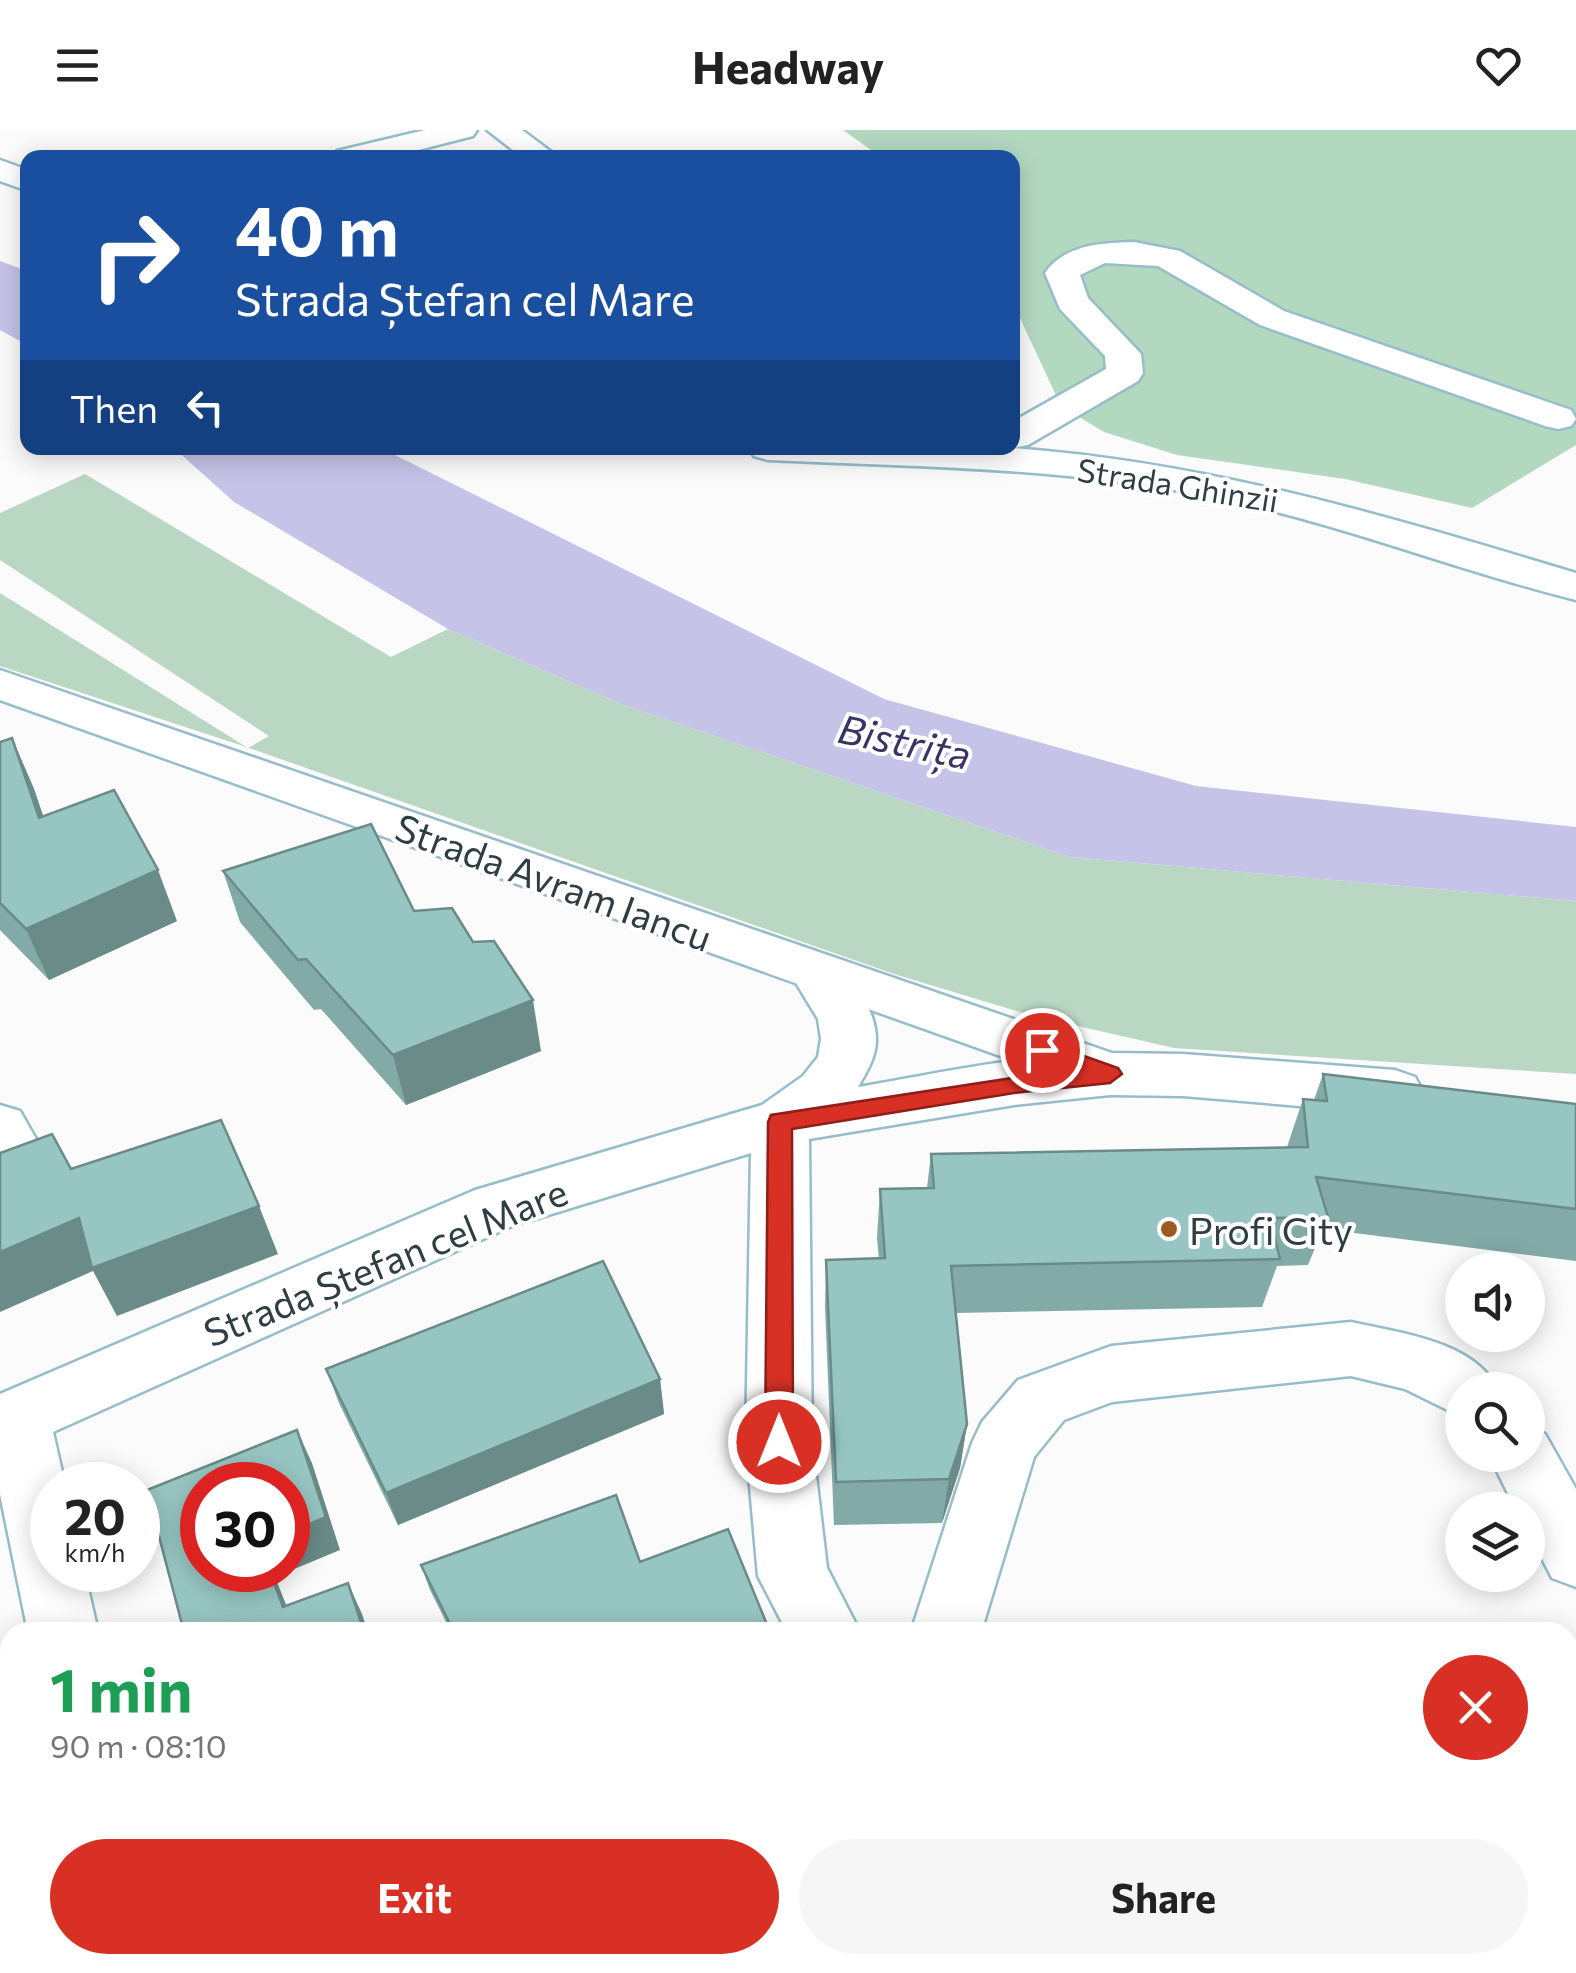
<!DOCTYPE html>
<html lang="en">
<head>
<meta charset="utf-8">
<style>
	:root { --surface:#fff; --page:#f6f6f6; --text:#222; --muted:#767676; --accent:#d93025 }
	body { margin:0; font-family:Commissioner,sans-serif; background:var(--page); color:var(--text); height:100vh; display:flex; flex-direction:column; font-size:38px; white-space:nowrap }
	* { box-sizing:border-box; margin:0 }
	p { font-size:32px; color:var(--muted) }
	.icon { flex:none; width:55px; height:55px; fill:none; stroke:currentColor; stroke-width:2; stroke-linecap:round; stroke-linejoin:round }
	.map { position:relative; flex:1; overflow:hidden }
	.drawer { position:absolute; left:0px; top:1492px; width:1578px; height:352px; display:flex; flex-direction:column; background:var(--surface); border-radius:30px 30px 0 0; box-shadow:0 5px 25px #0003 }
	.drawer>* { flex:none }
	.banner { position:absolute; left:20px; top:20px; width:1000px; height:305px; border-radius:20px; box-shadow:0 5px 25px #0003; background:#1a4fa0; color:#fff; overflow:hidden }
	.controls { position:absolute; left:1445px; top:1122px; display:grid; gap:20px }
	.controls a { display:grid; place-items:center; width:100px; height:100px; border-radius:50%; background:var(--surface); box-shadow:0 5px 25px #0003; font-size:50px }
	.speed { position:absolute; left:30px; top:1332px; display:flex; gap:20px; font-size:50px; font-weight:700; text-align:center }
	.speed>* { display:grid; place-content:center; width:130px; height:130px; border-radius:50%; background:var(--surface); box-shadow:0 5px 25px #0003; line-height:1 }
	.speed small { font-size:25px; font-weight:400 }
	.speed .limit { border:15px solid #d22; background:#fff; color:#111 }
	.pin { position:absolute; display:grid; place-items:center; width:85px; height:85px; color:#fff; margin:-42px; border:5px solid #fff; border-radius:50%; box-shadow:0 2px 10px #0007 }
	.me { position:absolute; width:110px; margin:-55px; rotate:0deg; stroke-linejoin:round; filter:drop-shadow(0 0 8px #0008) }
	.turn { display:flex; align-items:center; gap:35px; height:210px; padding:0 50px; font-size:45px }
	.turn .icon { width:130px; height:130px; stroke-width:2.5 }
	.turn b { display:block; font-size:70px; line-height:85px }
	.then { display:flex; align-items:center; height:95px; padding:0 50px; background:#0003; gap:20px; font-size:38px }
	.round { display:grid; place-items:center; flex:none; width:105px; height:105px; border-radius:52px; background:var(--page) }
	.summary { display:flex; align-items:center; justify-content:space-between; height:170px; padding:0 50px }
	h1 { font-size:60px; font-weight:700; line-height:75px; color:#1e9e55 }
	.action { display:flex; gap:20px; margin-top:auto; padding:20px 50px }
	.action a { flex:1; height:115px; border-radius:60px; background:var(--accent); color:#fff; font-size:40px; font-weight:700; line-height:115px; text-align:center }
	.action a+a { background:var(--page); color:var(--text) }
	header { display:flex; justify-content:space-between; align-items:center; height:130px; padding:0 50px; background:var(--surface); font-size:45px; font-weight:700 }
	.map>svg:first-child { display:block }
</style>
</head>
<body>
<header><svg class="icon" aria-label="menu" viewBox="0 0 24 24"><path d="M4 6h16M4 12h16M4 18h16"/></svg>Headway<svg class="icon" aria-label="heart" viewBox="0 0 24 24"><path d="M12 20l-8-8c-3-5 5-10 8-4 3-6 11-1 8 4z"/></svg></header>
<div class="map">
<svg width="1576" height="1843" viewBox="0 0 1576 1843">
	<rect width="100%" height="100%" fill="#fbfbfb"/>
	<polygon fill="#bad7c4" points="85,344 391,527 448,499 621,574 1070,727 1576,771 1576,944 1174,918 1030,885 894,844 249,618 0,536 0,463 248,618 269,606 0,430 0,383"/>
	<polygon fill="#b3d8c0" points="843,0 1576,0 1576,315 1472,378 1345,349 1177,325 1104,302 1061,276 1013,173 1012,28 881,27"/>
	<g fill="#c5c3e7">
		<polygon points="0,131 27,141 27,215 0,200"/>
		<polygon points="174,318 381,318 884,569 1196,656 1576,697 1576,771 1070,727 621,574 448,499 234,372"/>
	</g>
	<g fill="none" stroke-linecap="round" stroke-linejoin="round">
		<g stroke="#97bdca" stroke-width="5">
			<g id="minor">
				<polygon points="425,0 477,0 473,6 387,28 333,28 337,21"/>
				<polygon points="487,0 522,0 554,24 552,28 516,28 518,24"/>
				<polygon points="0,30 28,40 28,61 0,51"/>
				<path d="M1134,112L1180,121L1284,181L1571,280L1576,289L1571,296L1558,299L1545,296L1260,195L1158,136L1105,133L1080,145L1088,168L1141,224L1143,243L1138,251L1028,315L1014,318C1213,333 1386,386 1576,443V470C1455,440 1339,393 1216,368C1069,337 918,337 768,330L754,326L749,318H1014H1010L1012,292L1106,239L1105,226L1060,179L1045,143C1065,114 1102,113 1134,112Z"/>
				<path d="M816,824C847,833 877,878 876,912C875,929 866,943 858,957C920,947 1076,912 1130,929L1138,944L1130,959L1110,965L1014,975L809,1009L812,1312L827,1438L860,1502H787L758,1446L746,1312L751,1023L512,1096L53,1302L65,1355H52V1440H84L98,1502H28L0,1364V1264L475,1060L762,975L803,946L818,927L821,909L818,889L790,843L797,829Z"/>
				<polygon points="0,975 20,981 40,1016 31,1032 0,1043"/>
				<path d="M1351,1192C1399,1203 1475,1211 1498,1260H1462V1287L1405,1259L1351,1246L1112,1272L1064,1290L1034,1327L981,1502H911L972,1313L982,1292L1018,1250L1111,1216Z"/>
				<polygon points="1528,1297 1545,1304 1576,1359 1576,1457 1552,1448 1528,1401 1528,1380 1516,1380 1489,1325 1528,1325"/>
				<polygon points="1576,1606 1576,1682 1568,1685 1568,1609"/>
				<polygon points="95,1835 175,1835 177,1843 97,1843"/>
				<polygon points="668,1835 748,1835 751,1843 671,1843"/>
				<polygon points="827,1835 907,1835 908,1843 828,1843"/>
				<polygon points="1235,1835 1326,1835 1323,1843 1232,1843"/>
			</g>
		</g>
		<g stroke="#97bdca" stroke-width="5">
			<polygon id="major" points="0,540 1112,923 1183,924 1395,940 1415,947 1423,962 1415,977 1395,984 1183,966 1110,965 0,570"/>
		</g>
		<use href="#minor" fill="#fff" fill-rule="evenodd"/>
		<use href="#major" fill="#fff" fill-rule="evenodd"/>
	</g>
	<g fill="#82aaa7">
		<polygon points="12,608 34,659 43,686 177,791 49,850 0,800 0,612"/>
		<polygon points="223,741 414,781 541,921 406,975 321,879 314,880 240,792"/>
		<polygon points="1323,944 1576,974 1576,1131 1323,1099 1308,1135 1277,1136 1262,1177 955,1183 967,1294 960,1338 942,1393 834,1395 825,1177 826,1130 879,1129 877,1108 880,1059 927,1058 931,1024 1287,1017 1303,969 1314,970"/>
		<polygon points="326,1239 660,1249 664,1284 398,1395 339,1273"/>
		<polygon points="640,1432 770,1502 451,1502 430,1460 421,1435"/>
	</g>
	<g fill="#6a8b88">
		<polygon points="12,608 34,659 61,739 39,688"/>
		<polygon points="158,740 177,791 49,850 26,799"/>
		<polygon points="533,870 541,921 406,975 393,925"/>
		<polygon points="259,1076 278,1124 117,1186 93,1141 0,1182 0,1122 79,1088"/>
		<polygon points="660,1249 664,1284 398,1395 386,1363"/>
		<polygon points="967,1294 960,1338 942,1393 949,1349"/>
		<polygon points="297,1300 312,1333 340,1420 275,1447 297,1502 283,1477 269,1440 288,1440 288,1403"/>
		<polygon points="348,1453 362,1484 368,1502 364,1502"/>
		<polygon points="611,1497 612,1502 596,1502"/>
		<polygon points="0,1727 10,1776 10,1835 22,1835 24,1843 0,1843"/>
	</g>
	<g fill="#97c6c2" stroke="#6a8b88" stroke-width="2.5">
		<polygon points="12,608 39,688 114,660 158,740 26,799 0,773 0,612"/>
		<polygon points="371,694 414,781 452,778 473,812 494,811 533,870 393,925 306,829 298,830 223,741"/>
		<polygon points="1323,944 1576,974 1576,1079 1316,1047 1328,1087 1270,1088 1280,1129 951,1136 967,1294 949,1349 836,1352 826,1130 885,1128 880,1059 934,1058 931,1024 1308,1017 1303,969 1327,971"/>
		<polygon points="221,990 259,1076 92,1138 79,1088 0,1122 0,1023 52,1004 71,1039"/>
		<polygon points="603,1131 660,1249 386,1363 326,1239"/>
		<polygon points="297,1300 326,1387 288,1403 288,1355 202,1355 202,1440 269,1440 283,1477 348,1453 364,1502 184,1502 147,1360"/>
		<polygon points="616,1365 640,1432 728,1399 770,1502 613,1502 611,1497 596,1502 454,1502 421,1435"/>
	</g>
	<polygon fill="#d93025" stroke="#8d1f18" stroke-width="2.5" points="1042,911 1118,938 1122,944 1110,953 1014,963 792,999 793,1312 789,1320 779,1324 769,1320 765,1312 768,992 771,985 1071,939 1034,926 1030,920 1034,914"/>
	<circle fill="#9b5c24" stroke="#fff" stroke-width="4" cx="1169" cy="1099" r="10"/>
	<g text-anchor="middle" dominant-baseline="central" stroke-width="8" stroke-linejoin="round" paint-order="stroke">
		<g font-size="32" fill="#2e3e43" stroke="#fff">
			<text transform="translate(1178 354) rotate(9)">Strada Ghinzii</text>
		</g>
		<g font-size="38" fill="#2e3e43" stroke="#fff">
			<text transform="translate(554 751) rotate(20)">Strada Avram Iancu</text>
			<text transform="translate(385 1131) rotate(-22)">Strada Ștefan cel Mare</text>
		</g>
		<g font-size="38" fill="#2e3e43" stroke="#fff" text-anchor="start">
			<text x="1189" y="1099">Profi City</text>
		</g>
		<g font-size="40" font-style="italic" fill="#3a3464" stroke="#fff">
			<text transform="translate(905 610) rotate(12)">Bistrița</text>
		</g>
	</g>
</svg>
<div class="controls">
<a><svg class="icon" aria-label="sound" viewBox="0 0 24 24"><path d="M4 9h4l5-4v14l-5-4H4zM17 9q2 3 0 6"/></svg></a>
<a><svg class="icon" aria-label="search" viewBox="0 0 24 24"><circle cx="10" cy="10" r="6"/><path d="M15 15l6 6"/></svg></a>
<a><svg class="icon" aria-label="layers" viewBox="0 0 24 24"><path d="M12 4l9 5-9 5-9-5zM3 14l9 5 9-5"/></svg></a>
</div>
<div class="speed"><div>20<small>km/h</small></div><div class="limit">30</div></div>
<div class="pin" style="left:1042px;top:920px;background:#d93025"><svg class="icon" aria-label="arrive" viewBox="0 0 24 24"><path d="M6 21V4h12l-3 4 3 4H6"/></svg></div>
<svg class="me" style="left:779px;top:1312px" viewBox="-20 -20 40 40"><circle r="17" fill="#d93025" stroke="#fff" stroke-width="3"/><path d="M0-11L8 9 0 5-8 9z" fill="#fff"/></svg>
<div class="banner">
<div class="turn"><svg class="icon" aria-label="right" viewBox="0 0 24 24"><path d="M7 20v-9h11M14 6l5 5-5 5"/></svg><div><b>40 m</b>Strada Ștefan cel Mare</div></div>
<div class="then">Then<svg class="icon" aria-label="left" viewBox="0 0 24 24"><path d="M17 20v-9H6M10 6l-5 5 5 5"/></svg></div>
</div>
<section class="drawer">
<div class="summary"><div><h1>1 min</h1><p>90 m · 08:10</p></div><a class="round" style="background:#d93025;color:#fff"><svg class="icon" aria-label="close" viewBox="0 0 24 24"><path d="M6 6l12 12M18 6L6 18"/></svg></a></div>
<div class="action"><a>Exit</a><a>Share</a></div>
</section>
</div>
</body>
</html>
